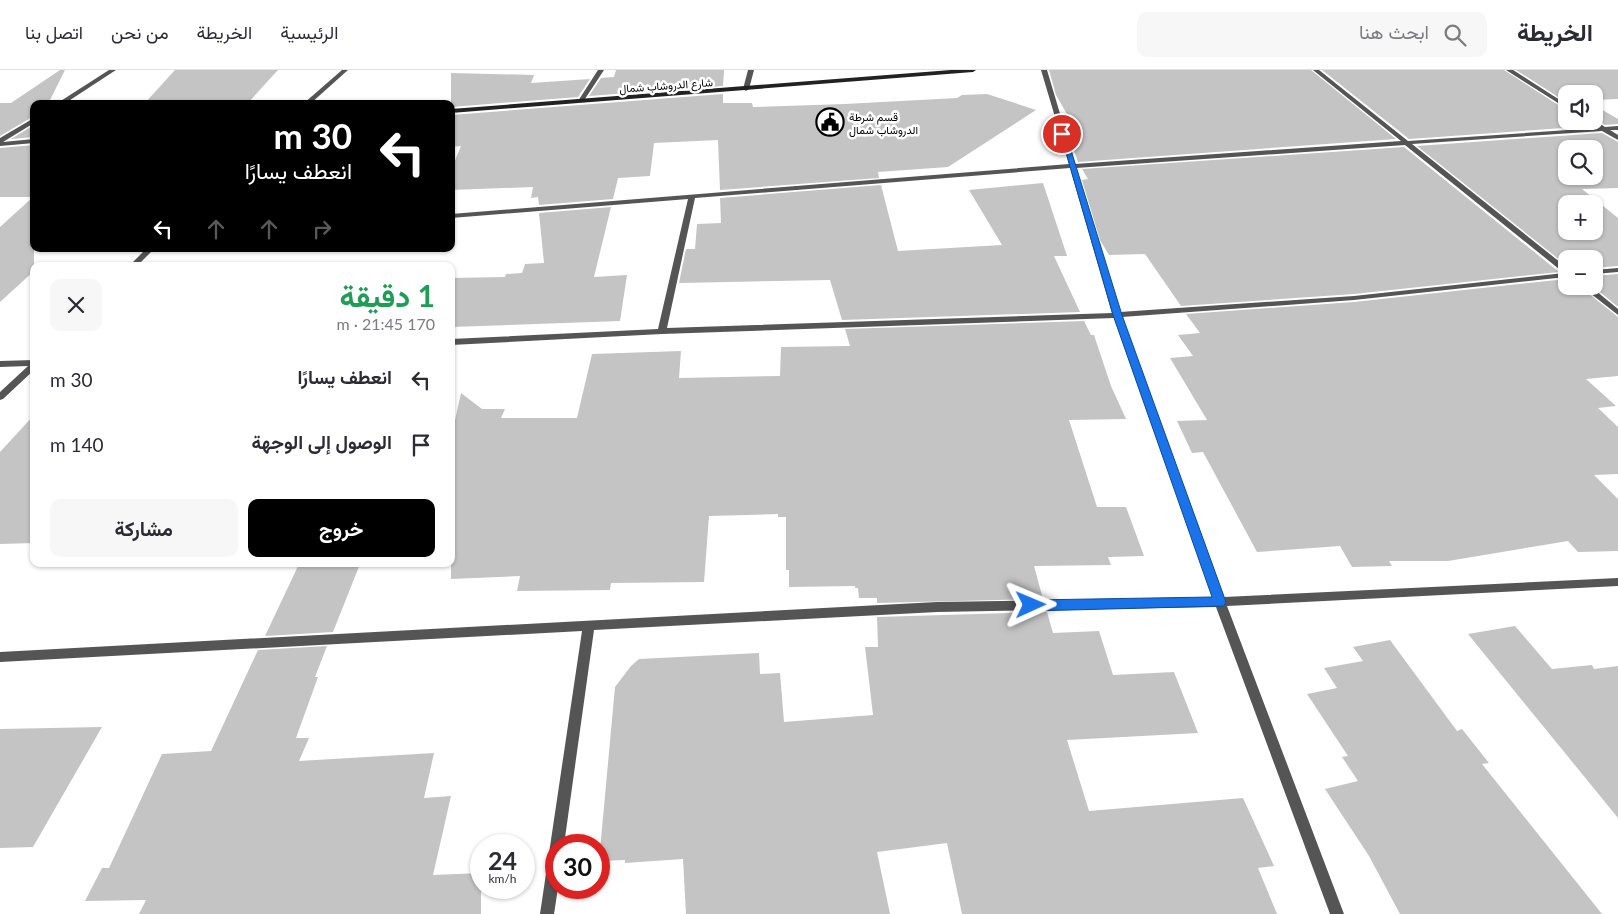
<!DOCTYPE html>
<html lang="ar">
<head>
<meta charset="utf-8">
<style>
	:root { --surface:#fff; --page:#f7f7f7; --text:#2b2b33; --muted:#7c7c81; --line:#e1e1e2; --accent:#000 }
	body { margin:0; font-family:Lato,Vazirmatn,sans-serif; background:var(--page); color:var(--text); direction:rtl; height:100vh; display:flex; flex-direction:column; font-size:19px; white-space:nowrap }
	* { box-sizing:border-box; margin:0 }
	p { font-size:16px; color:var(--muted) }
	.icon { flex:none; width:28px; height:28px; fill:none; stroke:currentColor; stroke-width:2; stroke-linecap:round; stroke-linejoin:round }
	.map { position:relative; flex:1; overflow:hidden; direction:ltr }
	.panel { position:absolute; left:30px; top:192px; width:425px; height:305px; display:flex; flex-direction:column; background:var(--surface); border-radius:10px; box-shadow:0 1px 4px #0004; direction:rtl }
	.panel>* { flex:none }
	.hud { position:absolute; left:30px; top:30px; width:425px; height:152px; border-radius:10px; box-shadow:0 1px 4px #0004; direction:rtl; background:#000; color:#fff; overflow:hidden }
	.tools { position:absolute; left:1558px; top:15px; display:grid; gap:10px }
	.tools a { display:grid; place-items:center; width:45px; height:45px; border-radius:10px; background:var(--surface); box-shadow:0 1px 4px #0004; font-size:25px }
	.speed { position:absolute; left:470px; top:764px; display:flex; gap:10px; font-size:25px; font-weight:700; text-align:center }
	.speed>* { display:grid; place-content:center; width:65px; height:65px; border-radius:50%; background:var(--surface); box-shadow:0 1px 4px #0004; line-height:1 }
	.speed small { font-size:12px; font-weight:400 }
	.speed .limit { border:8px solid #d22; background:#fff; color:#111 }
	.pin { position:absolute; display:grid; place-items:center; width:42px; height:42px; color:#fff; margin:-21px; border:2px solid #fff; border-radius:50%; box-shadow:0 1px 5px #0007 }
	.me { position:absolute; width:55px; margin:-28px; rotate:89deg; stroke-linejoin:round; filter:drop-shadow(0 0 4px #0008) }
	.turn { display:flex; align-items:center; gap:18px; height:105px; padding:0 20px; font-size:22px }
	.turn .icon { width:65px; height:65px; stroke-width:2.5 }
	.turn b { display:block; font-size:35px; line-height:42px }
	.lanes { display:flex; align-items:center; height:48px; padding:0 20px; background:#0003; justify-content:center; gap:25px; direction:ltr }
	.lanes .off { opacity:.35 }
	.round { display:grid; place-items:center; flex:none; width:52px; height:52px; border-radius:10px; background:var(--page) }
	.summary { display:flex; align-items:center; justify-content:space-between; height:85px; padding:0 20px }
	h1 { font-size:30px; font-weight:700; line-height:38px; color:#1e9e55 }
	.action { display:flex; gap:10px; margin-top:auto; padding:10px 20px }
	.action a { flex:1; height:58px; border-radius:10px; background:var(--accent); color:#fff; font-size:20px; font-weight:700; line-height:58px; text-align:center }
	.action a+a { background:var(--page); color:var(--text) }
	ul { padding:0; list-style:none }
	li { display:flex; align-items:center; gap:15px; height:65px; padding:0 20px }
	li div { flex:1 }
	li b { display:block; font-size:19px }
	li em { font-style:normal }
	header { display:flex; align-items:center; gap:30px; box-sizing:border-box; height:70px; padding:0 25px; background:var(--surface); border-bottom:1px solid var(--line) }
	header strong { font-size:24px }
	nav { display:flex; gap:28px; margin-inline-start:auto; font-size:18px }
	.search { width:350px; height:45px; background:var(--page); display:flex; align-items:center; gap:12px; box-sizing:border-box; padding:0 18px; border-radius:10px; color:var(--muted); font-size:19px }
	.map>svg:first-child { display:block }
</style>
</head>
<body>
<header>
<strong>الخريطة</strong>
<div class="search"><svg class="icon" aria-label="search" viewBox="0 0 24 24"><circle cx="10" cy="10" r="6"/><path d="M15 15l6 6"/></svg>ابحث هنا</div>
<nav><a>الرئيسية</a><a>الخريطة</a><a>من نحن</a><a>اتصل بنا</a></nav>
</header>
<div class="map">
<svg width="1618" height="844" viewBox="0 0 1618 844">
	<rect width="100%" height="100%" fill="#fff"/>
	<g fill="#c4c4c4" fill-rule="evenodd">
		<polygon points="60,0 65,0 48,34 34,34 34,46 0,66 0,33 11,33"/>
		<polygon points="175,0 278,0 247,34 144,34"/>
		<polygon points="616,0 724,0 723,16 589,26 601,8 614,7"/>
		<polygon points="1049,0 1311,0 1396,69 1078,92 1063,49 1071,51 1056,25"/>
		<polygon points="1322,0 1504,0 1566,40 1566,51 1586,51 1592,56 1409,69"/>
		<polygon points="1516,0 1618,0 1618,29 1594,30 1594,24 1566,24 1566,32"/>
		<polygon points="451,3 534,5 531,13 590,9 578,27 451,37"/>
		<polygon points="723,24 723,33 752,33 753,37 845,34 957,28 962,25 987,24 1036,40 948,97 878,102 879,108 720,120 718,70 654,73 650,106 618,108 613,129 539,135 538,127 531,128 533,117 451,120 451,100 461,76 451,77 451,45"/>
		<polygon points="1594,35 1618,49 1618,54 1605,55 1594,48"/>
		<polygon points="34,55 34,67 11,69"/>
		<path d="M1602,63L1618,72V118L1582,119L1618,148V196L1594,198V189H1566V195L1417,76ZM1566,79H1594V106H1566ZM1566,134H1594V161H1566Z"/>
		<polygon points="34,75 34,201 0,232 0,157 33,127 0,127 0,78"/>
		<polygon points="1404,77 1559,202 1354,224 1181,236 1145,184 1109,185 1100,170 1082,110 1088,109 1082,99"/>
		<polygon points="1043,113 1067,186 1054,186 1080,242 842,250 830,210 679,213 686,179 695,179 697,154 721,153 720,128 881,115 898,181 1002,175 969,120"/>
		<polygon points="611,137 594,207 627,205 620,251 451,257 451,208 505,207 506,204 522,203 525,194 544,193 539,143"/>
		<polygon points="1618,204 1618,237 1593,216 1594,206"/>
		<polygon points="1566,209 1566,216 1579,216 1618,247 1618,306 1586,309 1616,336 1598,338 1618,357 1618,404 1594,405 1618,429 1618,481 1578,482 1568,471 1448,491 1389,491 1392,496 1352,497 1340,476 1257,482 1203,382 1192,383 1177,351 1207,350 1170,288 1193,286 1178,265 1200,263 1186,244 1354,232"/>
		<polygon points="1084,251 1091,265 1094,265 1111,316 1126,349 1069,350 1097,437 1126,437 1144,486 1108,487 1111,495 1034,496 1043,529 877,533 877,528 859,528 858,518 855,518 855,516 789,517 789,500 786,500 786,447 778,447 778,444 709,446 704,512 611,513 610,520 517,521 520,506 451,509 451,368 461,323 482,339 505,339 501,348 577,348 592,284 681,281 679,308 780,306 781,277 850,276 845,259"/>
		<polygon points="34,345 34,473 0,474 0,382"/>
		<polygon points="299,494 360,494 333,562 265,566"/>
		<polygon points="1047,542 1053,563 1099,561 1113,605 1174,602 1198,663 1067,670 1089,741 1243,728 1274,796 1258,798 1277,844 962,844 947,773 877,782 890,844 686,844 683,789 625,793 625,790 599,791 615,617 631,596 639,589 759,583 760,604 780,603 784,652 873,645 865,577 878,577 877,547"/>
		<polygon points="1515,556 1552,599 1592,595 1594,599 1618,596 1618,748 1468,564"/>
		<polygon points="1390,570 1457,661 1462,659 1489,693 1482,694 1602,844 1400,844 1369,786 1325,719 1358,711 1342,687 1348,686 1307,624 1337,618 1324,598 1363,591 1353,577"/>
		<polygon points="327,576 315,607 318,607 296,668 309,668 299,691 434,683 424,728 451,726 433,805 481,803 481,844 139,844 146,830 85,831 102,798 109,798 162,684 211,681 258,580"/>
		<polygon points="102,657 33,777 0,778 0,659"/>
	</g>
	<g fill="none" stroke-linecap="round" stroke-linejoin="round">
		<g fill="#555" fill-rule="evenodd">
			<polygon points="109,0 116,0 64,34 56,34"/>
			<polygon points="342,0 348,0 310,34 303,34"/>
			<polygon points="598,0 604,0 583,32 579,32 578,31"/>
			<polygon points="748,0 754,0 749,19 746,21 743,19"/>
			<path d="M1041,0H1047L1075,94L1401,71L1313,0H1319L1408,71L1597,58L1588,51L1594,50L1605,57L1618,56V60H1610L1618,65V70L1602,61L1412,74L1566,197V207L1354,230L1122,247L1224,527L1618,508V516L1227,536L1344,844H1330L1216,537L937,542L594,560L564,775H556V818H558L554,844H540L582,561L0,592V582L937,532L1213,528L1114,248L662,264L451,275V269L658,259L688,129L451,148V144L1069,94ZM1405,75L1564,203L1354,226L1120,242L1076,98ZM1070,98L1112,243L667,258L695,128Z"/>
			<polygon points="1506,0 1513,0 1566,34 1566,38"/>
			<polygon points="34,48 34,53 3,72 34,69 34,73 0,76 0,68"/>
			<polygon points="146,179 154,179 137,196 129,196"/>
			<polygon points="1618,198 1618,202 1594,204 1594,200"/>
			<polygon points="1581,216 1590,216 1618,239 1618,245"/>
			<polygon points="34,290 34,300 3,329 0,330 0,322 28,296 0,297 0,291"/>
		</g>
		<polygon fill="#222" fill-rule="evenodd" points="951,0 976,0 973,2 451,43 451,39"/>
	</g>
	<polygon fill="#1a73e8" stroke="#114b97" points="1060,62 1066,64 1122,245 1226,532 1224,536 1031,541 1027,539 1025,535 1027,532 1031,530 1212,527 1113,245"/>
	<defs>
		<g id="civic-ring" transform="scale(1.4375)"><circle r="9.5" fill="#fff" stroke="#000" stroke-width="1.5"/><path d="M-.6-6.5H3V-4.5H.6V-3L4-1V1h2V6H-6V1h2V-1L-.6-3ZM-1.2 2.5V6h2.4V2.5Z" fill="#000"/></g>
	</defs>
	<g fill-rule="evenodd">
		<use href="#civic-ring" x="830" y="52"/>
	</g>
	<g text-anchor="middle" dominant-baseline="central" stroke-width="5" stroke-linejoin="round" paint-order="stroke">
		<g font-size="11" fill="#000" stroke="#fff">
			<text transform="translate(666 15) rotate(-4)">شارع الدروشاب شمال</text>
		</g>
		<g font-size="11" fill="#000" stroke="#fff" text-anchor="start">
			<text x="849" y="46">قسم شرطة<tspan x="849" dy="13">الدروشاب شمال</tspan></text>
		</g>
	</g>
</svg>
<div class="tools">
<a><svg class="icon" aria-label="sound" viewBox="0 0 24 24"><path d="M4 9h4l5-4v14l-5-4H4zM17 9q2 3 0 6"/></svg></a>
<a><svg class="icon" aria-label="search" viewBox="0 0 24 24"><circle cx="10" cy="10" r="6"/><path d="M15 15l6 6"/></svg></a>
<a>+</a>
<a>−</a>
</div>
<div class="speed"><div>24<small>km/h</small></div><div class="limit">30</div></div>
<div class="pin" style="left:1062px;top:64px;background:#d93025"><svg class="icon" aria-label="arrive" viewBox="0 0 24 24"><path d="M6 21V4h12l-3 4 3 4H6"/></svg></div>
<svg class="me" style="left:1031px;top:535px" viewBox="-20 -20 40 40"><path d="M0-17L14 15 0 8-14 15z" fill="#1a73e8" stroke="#fff" stroke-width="4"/></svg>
<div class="hud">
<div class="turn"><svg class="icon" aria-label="left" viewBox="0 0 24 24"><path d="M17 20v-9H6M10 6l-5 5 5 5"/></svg><div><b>30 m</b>انعطف يسارًا</div></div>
<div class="lanes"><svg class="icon" aria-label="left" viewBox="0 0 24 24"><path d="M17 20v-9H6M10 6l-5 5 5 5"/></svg><svg class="icon off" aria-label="ahead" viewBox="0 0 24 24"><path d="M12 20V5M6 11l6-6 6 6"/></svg><svg class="icon off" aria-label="ahead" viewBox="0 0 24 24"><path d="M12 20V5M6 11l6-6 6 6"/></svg><svg class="icon off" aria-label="right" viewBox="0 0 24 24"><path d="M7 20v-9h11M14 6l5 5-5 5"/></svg></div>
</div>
<section class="panel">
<div class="summary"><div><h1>1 دقيقة</h1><p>170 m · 21:45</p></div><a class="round"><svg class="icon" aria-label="close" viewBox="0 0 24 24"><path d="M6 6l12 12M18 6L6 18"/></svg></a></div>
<ul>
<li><svg class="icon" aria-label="left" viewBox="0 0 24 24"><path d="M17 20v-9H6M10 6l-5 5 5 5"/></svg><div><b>انعطف يسارًا</b></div><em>30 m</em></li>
<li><svg class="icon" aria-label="arrive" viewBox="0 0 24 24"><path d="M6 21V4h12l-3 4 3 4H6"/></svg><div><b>الوصول إلى الوجهة</b></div><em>140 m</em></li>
</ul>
<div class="action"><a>خروج</a><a>مشاركة</a></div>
</section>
</div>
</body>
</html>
